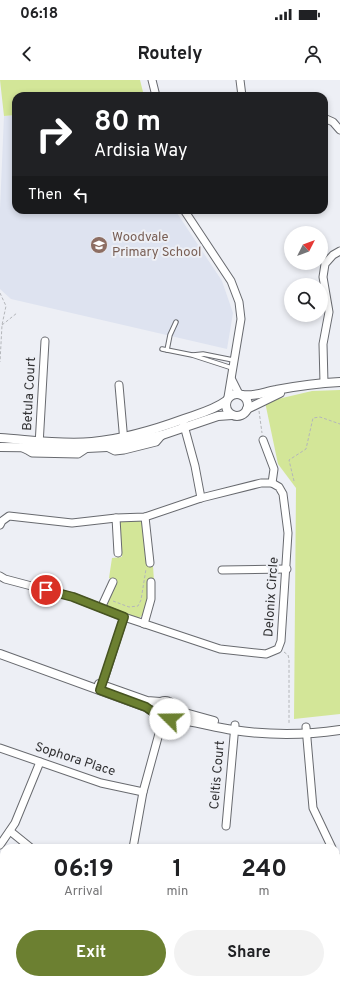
<!DOCTYPE html>
<html lang="en">
<head>
<meta charset="utf-8">
<style>
	:root { --surface:#fff; --page:#f2f2f2; --text:#202124; --muted:#757577; --accent:#6c8031 }
	body { margin:0; font-family:Overpass,sans-serif; background:var(--page); color:var(--text); height:100vh; display:flex; flex-direction:column; font-size:15px; white-space:nowrap }
	* { box-sizing:border-box; margin:0 }
	p { font-size:13px; color:var(--muted) }
	.icon { flex:none; width:22px; height:22px; fill:none; stroke:currentColor; stroke-width:2; stroke-linecap:round; stroke-linejoin:round }
	.map { position:relative; flex:1; overflow:hidden }
	.sheet { position:absolute; left:0px; top:764px; width:340px; height:140px; display:flex; flex-direction:column; background:var(--surface); border-radius:12px 12px 0 0; box-shadow:0 2px 6px #0003 }
	.sheet>* { flex:none }
	.guide { position:absolute; left:12px; top:12px; width:316px; height:122px; border-radius:12px; box-shadow:0 2px 6px #0003; background:#202124; color:#fff; overflow:hidden }
	.needle { width:26px; rotate:48deg }
	.fabs { position:absolute; left:284px; top:146px; display:grid; gap:8px }
	.fabs a { display:grid; place-items:center; width:44px; height:44px; border-radius:50%; background:var(--surface); box-shadow:0 2px 6px #0003; font-size:20px }
	.pin { position:absolute; display:grid; place-items:center; width:34px; height:34px; color:#fff; margin:-17px; border:2px solid #fff; border-radius:50%; box-shadow:0 1px 4px #0007 }
	.me { position:absolute; width:44px; margin:-22px; rotate:292deg; stroke-linejoin:round; filter:drop-shadow(0 0 3px #0008) }
	.turn { display:flex; align-items:center; gap:14px; height:84px; padding:0 16px; font-size:18px }
	.turn .icon { width:52px; height:52px; stroke-width:2.5 }
	.turn b { display:block; font-size:28px; line-height:34px }
	.then { display:flex; align-items:center; height:38px; padding:0 16px; background:#0003; gap:8px; font-size:15px }
	.eta { display:flex; justify-content:space-evenly; align-items:center; height:68px; text-align:center }
	.eta b { font-size:24px; font-weight:700; line-height:28px }
	.action { display:flex; gap:8px; margin-top:auto; padding:8px 16px }
	.action a { flex:1; height:46px; border-radius:24px; background:var(--accent); color:#fff; font-size:16px; font-weight:700; line-height:46px; text-align:center }
	.action a+a { background:var(--page); color:var(--text) }
	.status { display:flex; justify-content:space-between; align-items:center; height:28px; padding:0 20px; background:var(--surface); direction:ltr }
	.status svg { height:11px; fill:currentColor }
	header { display:flex; justify-content:space-between; align-items:center; height:52px; padding:0 16px; background:var(--surface); font-size:18px; font-weight:700 }
	.map>svg:first-child { display:block }
</style>
</head>
<body>
<div class="status"><b>06:18</b><svg viewBox="0 0 49 12"><path d="M0 12V9h3v3zM5 12V6h3v6zM10 12V3h3v9zM15 12V0h3v12zM26 1h20v11H26zM47 4h2v5h-2z"/></svg></div>
<header><svg class="icon" aria-label="back" viewBox="0 0 24 24"><path d="M15 5l-7 7 7 7"/></svg>Routely<svg class="icon" aria-label="person" viewBox="0 0 24 24"><circle cx="12" cy="8" r="4"/><path d="M4 21q1-7 8-7t8 7"/></svg></header>
<div class="map">
<svg width="340" height="904" viewBox="0 0 340 904">
	<rect width="100%" height="100%" fill="#edeff5"/>
	<polygon fill="#dee3f0" points="16,35 16,130 175,130 222,201 233,233 227,269 11,219 0,209 0,129 4,36"/>
	<g fill="#d3e698">
		<polygon points="0,0 140,0 144,16 16,16 16,35 4,36"/>
		<polygon points="340,310 340,634 294,639 296,408 278,384 265,322 312,311"/>
		<polygon points="122,440 140,440 142,442 147,464 147,485 153,486 154,501 143,535 139,538 110,528 107,524 115,502 109,498 112,478 122,477 119,444"/>
	</g>
	<g fill="none" stroke-linecap="round" stroke-linejoin="round">
		<g stroke="#686a6f" stroke-width="5.5">
			<g id="service">
				<polyline points="162,269 192,275 232,288"/>
				<polyline points="167,270 170,255 176,242"/>
				<polyline points="193,275 203,274 233,280"/>
			</g>
		</g>
		<g stroke="#686a6f" stroke-width="9">
			<g id="minor">
				<polyline points="152,0 156,16"/>
				<polyline points="240,0 242,16"/>
				<polyline points="324,38 333,42 340,50"/>
				<polyline points="184,130 231,201 239,222 241,239 228,317"/>
				<polyline points="232,300 239,314"/>
				<polyline points="324,303 323,264 329,232 323,197 325,184 333,175 340,171"/>
				<polyline points="119,305 124,362"/>
				<polyline points="183,342 195,386 201,418"/>
				<polyline points="263,360 274,389 272,403"/>
				<polyline points="39,365 45,261"/>
				<polyline points="21,367 27,370 32,373 78,374 87,368"/>
				<polyline points="107,367 115,371 124,370 156,362 162,355"/>
				<polyline points="145,437 150,483"/>
				<polyline points="116,438 118,473"/>
				<polyline points="0,445 2,441 9,436 72,443 116,438 145,437 201,418 261,403 272,403 279,407 283,414 288,453 281,561 278,569 266,574 220,569 124,537 73,517 5,499 0,496"/>
				<polyline points="222,490 287,489"/>
				<polyline points="101,528 113,502"/>
				<polyline points="144,544 151,519 151,502"/>
				<polyline points="101,609 124,537"/>
				<polyline points="306,647 313,728 332,768"/>
				<polyline points="0,668 101,703 143,712"/>
				<polyline points="226,746 235,645"/>
				<polyline points="10,751 31,768"/>
				<polyline points="0,765 15,743 40,682"/>
				<polyline points="133,768 143,712 163,639"/>
				<polyline points="336,776 340,785"/>
				<polyline points="336,796 340,792"/>
				<polyline points="147,900 153,904"/>
				<polyline points="63,904 65,900"/>
				<polyline points="214,904 218,900"/>
				<polyline points="337,904 340,902"/>
			</g>
		</g>
		<g stroke="#686a6f" stroke-width="10">
			<g id="tertiary">
				<circle cx="237" cy="325" r="11"/>
				<path d="M242,315C254,317 264,312 276,310C297,306 319,303 340,302"/>
				<polyline points="247,329 280,313"/>
				<path d="M0,358C30,360 62,365 92,362C124,359 154,350 184,339C198,334 214,330 226,321"/>
				<polyline points="0,367 87,368 107,367 162,355 218,336 232,335"/>
				<polyline points="0,574 146,627 158,635"/>
				<polyline points="99,604 147,621 160,622"/>
				<circle cx="165" cy="630" r="9"/>
				<polyline points="174,626 185,633 214,641"/>
				<path d="M170,639C191,640 212,647 233,650C267,655 306,655 340,650"/>
			</g>
		</g>
		<g stroke="#b4b6ba" stroke-width="1" stroke-dasharray="3 2" stroke-linecap="butt">
			<polyline points="0,213 6,226 2,245 0,282"/>
			<polyline points="2,245 17,233"/>
			<polyline points="259,331 262,353"/>
			<polyline points="294,401 289,380 306,369 313,338 320,337 340,344"/>
			<polyline points="113,521 129,527 138,526 141,520 146,489"/>
			<polyline points="284,572 288,575 289,579 289,644"/>
		</g>
		<use href="#service" stroke="#fff" stroke-width="3.5"/>
		<use href="#minor" stroke="#fff" stroke-width="7"/>
		<use href="#tertiary" stroke="#fff" stroke-width="8"/>
	</g>
	<g fill="none" stroke-linecap="round" stroke-linejoin="round">
		<g stroke="#465320" stroke-width="10">
			<polyline id="route" points="46,510 73,517 124,537 100,610 146,627 163,639 170,639"/>
		</g>
		<use href="#route" stroke="#6c8031" stroke-width="7"/>
	</g>
	<defs>
		<g id="school-disc" transform="scale(0.9)"><circle r="9.5" fill="#8d6e63" stroke="#edeff5"/><path d="M0-5L7-2L0 1L-7-2ZM-4 1L0 2.5L4 1V4Q0 6-4 4Z" fill="#fff"/></g>
	</defs>
	<g fill-rule="evenodd">
		<use href="#school-disc" x="99" y="165"/>
	</g>
	<g text-anchor="middle" dominant-baseline="central" stroke-width="4" stroke-linejoin="round" paint-order="stroke">
		<g font-size="13" fill="#785e54" stroke="#edeff5" text-anchor="start">
			<text x="112" y="158">Woodvale<tspan x="112" dy="15">Primary School</tspan></text>
		</g>
		<g font-size="13" fill="#303032" stroke="#edeff5">
			<text transform="translate(30 314) rotate(-87)">Betula Court</text>
			<text transform="translate(272 517) rotate(-86)">Delonix Circle</text>
			<text transform="translate(75 680) rotate(18)">Sophora Place</text>
			<text transform="translate(218 695) rotate(-85)">Celtis Court</text>
		</g>
	</g>
</svg>
<div class="fabs">
<a><svg class="needle" viewBox="-14 -14 28 28"><path d="M0-13l5 13h-10z" fill="#e53935"/><path d="M0 13l5-13h-10z" fill="#757577"/></svg></a>
<a><svg class="icon" aria-label="search" viewBox="0 0 24 24"><circle cx="10" cy="10" r="6"/><path d="M15 15l6 6"/></svg></a>
</div>
<div class="pin" style="left:46px;top:510px;background:#d93025"><svg class="icon" aria-label="arrive" viewBox="0 0 24 24"><path d="M6 21V4h12l-3 4 3 4H6"/></svg></div>
<svg class="me" style="left:170px;top:639px" viewBox="-20 -20 40 40"><circle r="19" fill="#fff"/><path d="M0-13L10 11 0 6-10 11z" fill="#6c8031"/></svg>
<div class="guide">
<div class="turn"><svg class="icon" aria-label="right" viewBox="0 0 24 24"><path d="M7 20v-9h11M14 6l5 5-5 5"/></svg><div><b>80 m</b>Ardisia Way</div></div>
<div class="then">Then<svg class="icon" aria-label="left" viewBox="0 0 24 24"><path d="M17 20v-9H6M10 6l-5 5 5 5"/></svg></div>
</div>
<section class="sheet">
<div class="eta">
<div><b>06:19</b><p>Arrival</p></div>
<div><b>1</b><p>min</p></div>
<div><b>240</b><p>m</p></div>
</div>
<div class="action"><a>Exit</a><a>Share</a></div>
</section>
</div>
</body>
</html>
